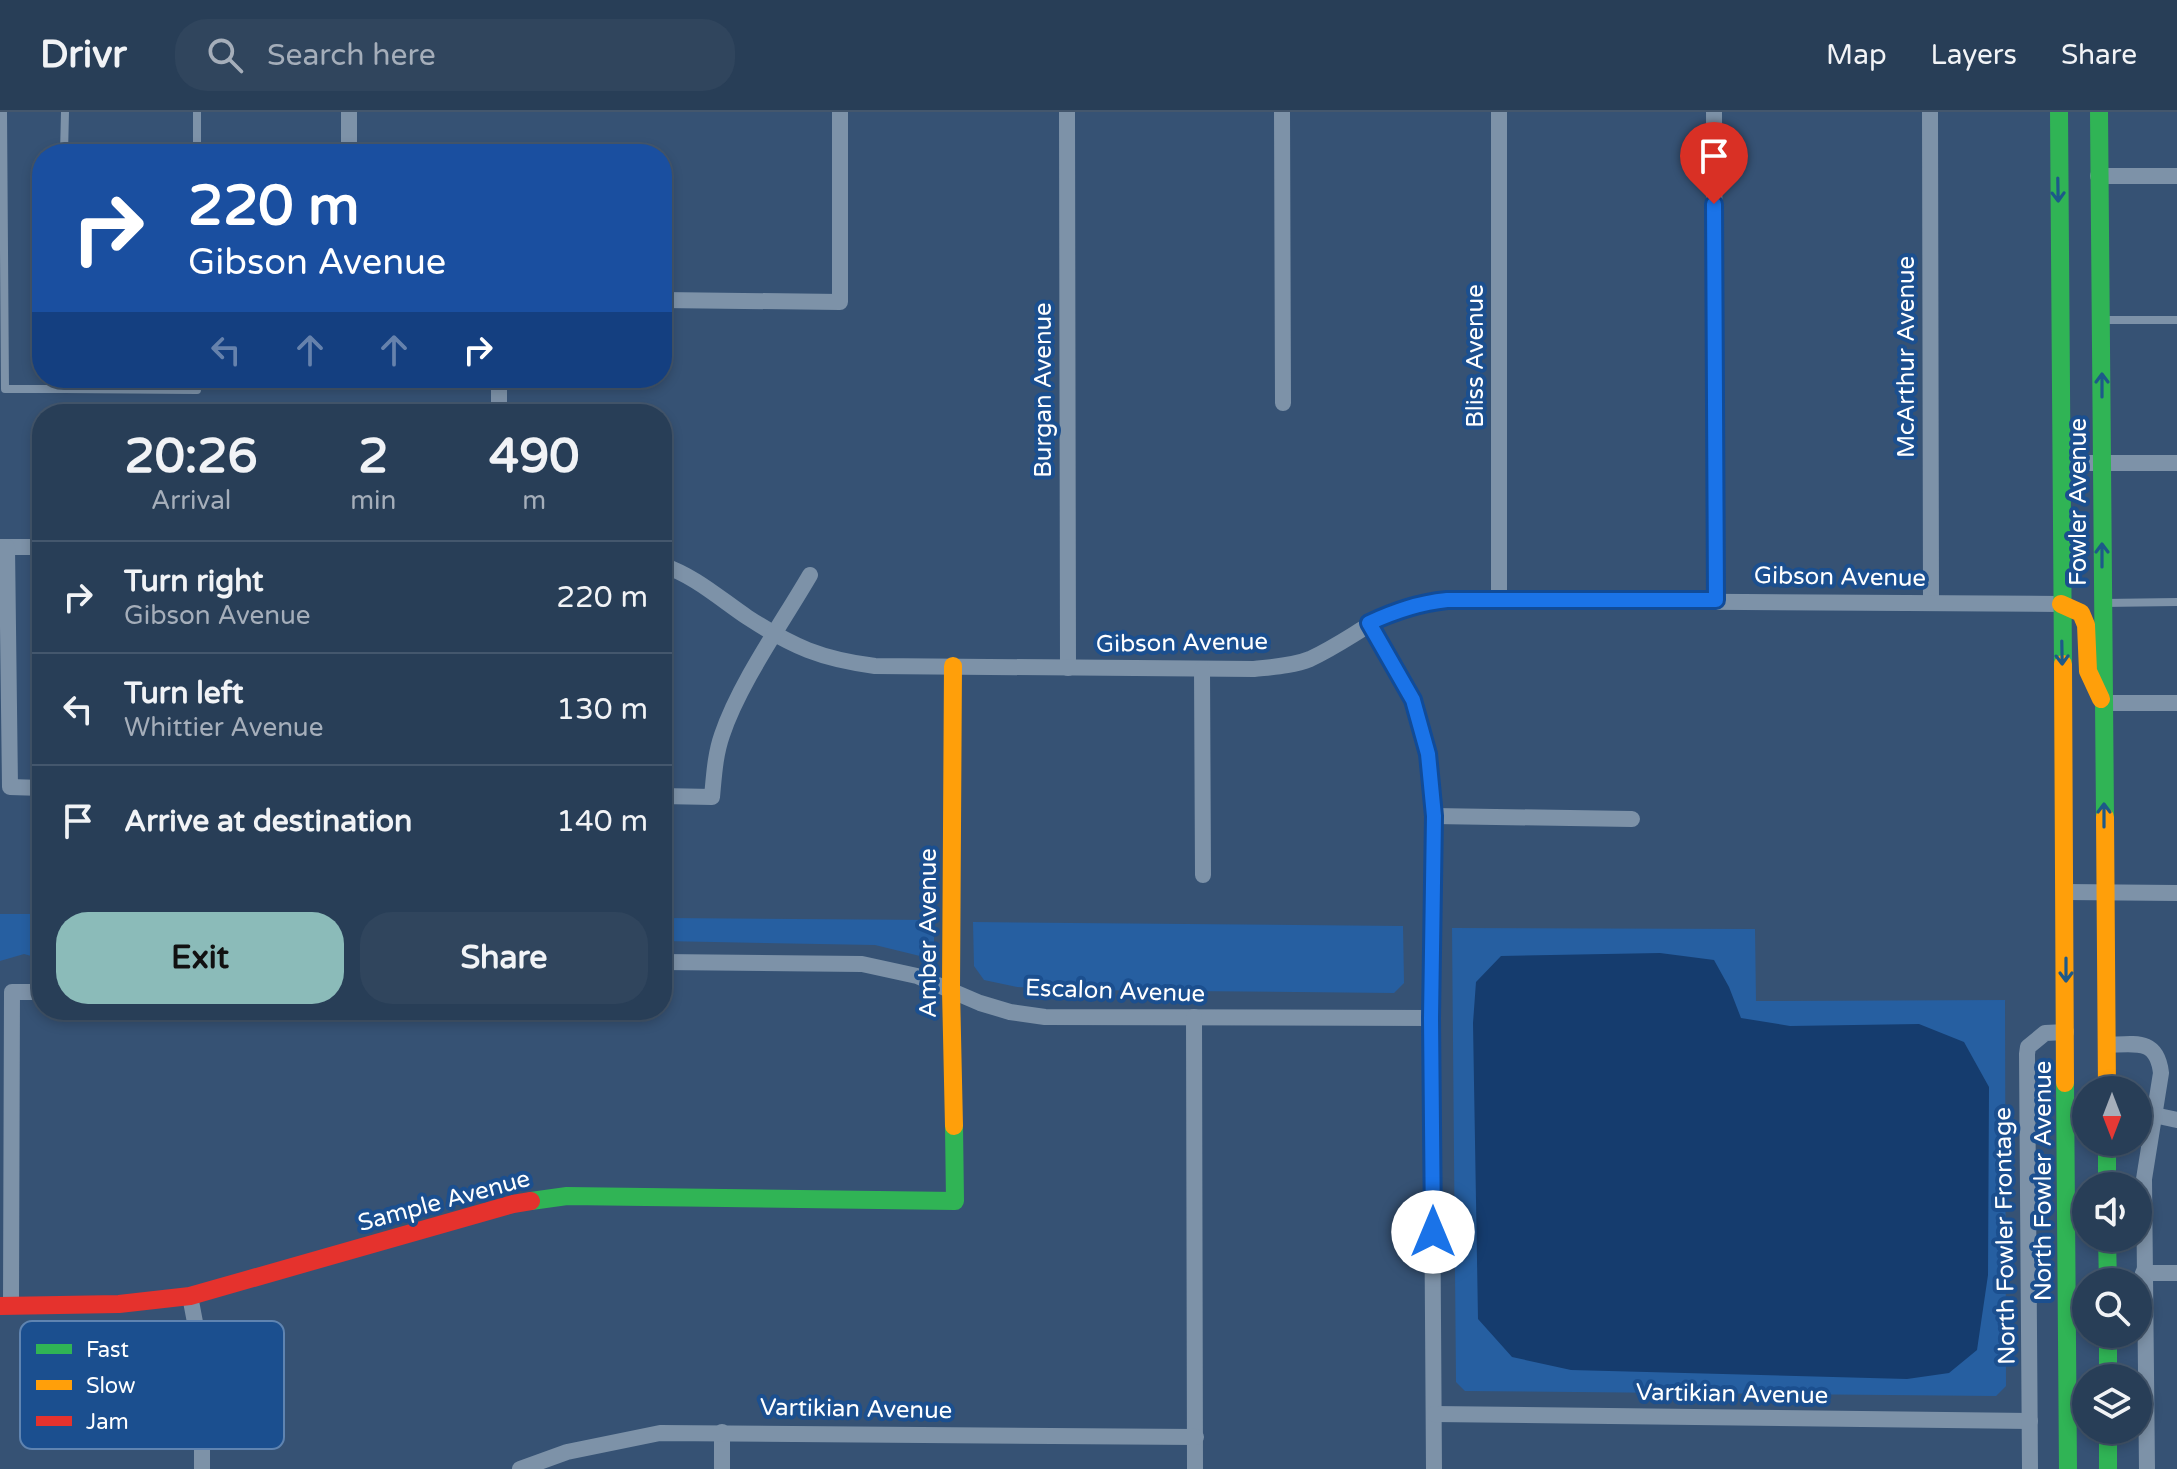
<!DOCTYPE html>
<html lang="en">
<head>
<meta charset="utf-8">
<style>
	:root { --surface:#283e57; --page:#30455d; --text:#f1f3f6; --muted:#a5aeba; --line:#44576d; --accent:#8bbbb9 }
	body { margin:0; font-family:"Varela Round",sans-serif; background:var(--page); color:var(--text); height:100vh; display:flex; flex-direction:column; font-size:30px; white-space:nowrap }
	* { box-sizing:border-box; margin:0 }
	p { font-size:26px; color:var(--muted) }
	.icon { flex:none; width:44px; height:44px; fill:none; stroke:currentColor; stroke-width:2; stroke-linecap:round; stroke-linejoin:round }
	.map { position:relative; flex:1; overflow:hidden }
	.sheet { position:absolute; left:32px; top:292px; width:640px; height:616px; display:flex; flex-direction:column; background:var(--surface); border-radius:32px; box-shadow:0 4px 12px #0003,0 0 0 2px var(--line) }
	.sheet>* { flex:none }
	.guide { position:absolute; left:32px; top:32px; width:640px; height:244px; border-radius:32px; box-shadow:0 4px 12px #0003,0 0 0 2px var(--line); background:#1a4fa0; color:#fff; overflow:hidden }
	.needle { width:52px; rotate:180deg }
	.controls { position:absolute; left:2072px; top:964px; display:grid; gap:16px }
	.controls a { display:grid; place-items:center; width:80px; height:80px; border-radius:50%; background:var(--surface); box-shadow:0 4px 12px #0003,0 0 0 2px var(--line); font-size:40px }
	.pin { position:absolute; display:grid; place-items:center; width:68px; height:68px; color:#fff; margin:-82px -34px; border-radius:50% 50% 50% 0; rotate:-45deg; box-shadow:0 0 8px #0007 }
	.pin .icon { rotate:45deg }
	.me { position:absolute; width:88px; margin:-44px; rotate:0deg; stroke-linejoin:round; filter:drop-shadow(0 0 6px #0008) }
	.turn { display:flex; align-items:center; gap:28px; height:168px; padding:0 24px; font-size:36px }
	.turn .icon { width:104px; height:104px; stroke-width:2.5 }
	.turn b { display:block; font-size:56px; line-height:68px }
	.lanes { display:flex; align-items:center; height:76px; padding:0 24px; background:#0003; justify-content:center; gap:40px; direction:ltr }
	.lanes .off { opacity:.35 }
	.eta { display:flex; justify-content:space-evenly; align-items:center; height:136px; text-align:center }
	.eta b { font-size:48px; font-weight:700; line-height:56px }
	.cta { display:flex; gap:16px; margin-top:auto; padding:16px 24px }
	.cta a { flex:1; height:92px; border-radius:32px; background:var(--accent); color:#111; font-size:32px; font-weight:700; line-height:92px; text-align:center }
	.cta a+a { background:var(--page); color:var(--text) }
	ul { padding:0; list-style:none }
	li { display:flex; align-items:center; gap:24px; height:112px; padding:0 24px; border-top:2px solid var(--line) }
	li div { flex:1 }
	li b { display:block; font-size:30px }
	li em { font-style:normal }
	header { display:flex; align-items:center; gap:48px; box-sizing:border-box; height:112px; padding:0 40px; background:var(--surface); border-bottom:2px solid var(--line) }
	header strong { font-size:38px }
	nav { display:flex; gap:44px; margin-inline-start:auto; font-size:28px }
	.search { width:560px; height:72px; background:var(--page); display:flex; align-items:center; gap:20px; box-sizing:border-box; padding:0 28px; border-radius:32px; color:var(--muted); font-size:30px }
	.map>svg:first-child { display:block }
</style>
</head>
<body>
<header>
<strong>Drivr</strong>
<div class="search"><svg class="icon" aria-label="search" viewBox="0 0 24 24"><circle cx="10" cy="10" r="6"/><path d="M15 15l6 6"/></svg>Search here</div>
<nav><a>Map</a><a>Layers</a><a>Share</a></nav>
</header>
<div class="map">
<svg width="2177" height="1357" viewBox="0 0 2177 1357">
	<rect width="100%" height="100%" fill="#365274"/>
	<g fill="#265fa1">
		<polygon points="0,802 42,802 42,847 24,842 0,849"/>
		<polygon points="662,806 934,808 934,832 920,844 875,833 662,829"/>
		<polygon points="973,810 1403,814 1404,871 1394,881 1071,878 1017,875 984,868 974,854"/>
		<polygon points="1452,816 1755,817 1756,889 2005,888 2006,1274 1996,1284 1465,1279 1456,1270"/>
	</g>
	<polygon fill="#153c6e" points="1660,841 1714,848 1729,875 1741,906 1790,914 1919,912 1964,930 1989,975 1988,1163 1977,1238 1949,1261 1907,1267 1571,1258 1512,1245 1478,1207 1473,911 1476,870 1501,844"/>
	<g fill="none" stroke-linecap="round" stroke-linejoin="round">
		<g stroke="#7d92a8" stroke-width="8">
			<polyline points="3,0 5,277 64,277"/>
			<polyline points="64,42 65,0"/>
			<polyline points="197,42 197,0"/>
			<polyline points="2102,208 2177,208"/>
			<polyline points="64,266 64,277 197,278 197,266"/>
			<polyline points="2103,491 2177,490"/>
		</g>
		<g stroke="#7d92a8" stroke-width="16">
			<polyline points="1067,0 1068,556"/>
			<polyline points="1282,0 1283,291"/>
			<polyline points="1499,0 1499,488"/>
			<polyline points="1714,0 1716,488"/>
			<polyline points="1930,0 1931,490"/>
			<polyline points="349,42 349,0"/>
			<polyline points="2098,64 2177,64"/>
			<polyline points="662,188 840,190 840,0"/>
			<polyline points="499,266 499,302"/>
			<polyline points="2063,351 2177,351"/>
			<polyline points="0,435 42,435"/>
			<polyline points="7,435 10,675 42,676"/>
			<path d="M662,453C695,464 719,486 747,505C793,535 821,547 875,554L1254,557C1272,555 1293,554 1310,547C1363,522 1383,493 1447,488L2061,492"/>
			<polyline points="1369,511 1413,588 1428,642 1434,704 1431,906 1434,1357"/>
			<polyline points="1202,557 1203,763"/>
			<polyline points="2104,591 2177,591"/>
			<path d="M662,684L712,685C714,664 715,643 722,623C739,572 782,511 810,463"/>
			<polyline points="1434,704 1632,707"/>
			<polyline points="2065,780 2177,781"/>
			<polyline points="662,850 862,852 917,864 980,891 1010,900 1045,905 1431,906"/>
			<polyline points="1194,905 1195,1357"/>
			<path d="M2107,933C2135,932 2157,926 2161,961L2144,1067L2147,1357"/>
			<polyline points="2154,1003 2177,1008"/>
			<polyline points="2143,1161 2177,1161"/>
			<polyline points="190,1184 202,1247 202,1357"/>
			<polyline points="11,1194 12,880 42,880"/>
			<polyline points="1434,1302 2030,1309"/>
			<polyline points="722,1320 722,1357"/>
			<polyline points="520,1357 567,1340 660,1321 1196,1325"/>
			<polyline points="2030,1357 2027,942 2028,935 2045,921 2066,920"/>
		</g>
		<g stroke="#30b455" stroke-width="18">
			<polyline points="2059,0 2063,552"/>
			<polyline points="2099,0 2105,705"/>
			<polyline points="2065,971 2068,1357"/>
			<polyline points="2107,1030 2107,1074"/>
			<polyline points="531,1089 567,1084 955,1089 954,1014"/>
			<polyline points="2107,1126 2108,1170"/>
			<polyline points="2108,1222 2108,1266"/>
			<polyline points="2108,1318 2108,1357"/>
		</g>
		<g stroke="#ff9f0a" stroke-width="18">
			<polyline points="2061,492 2081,501 2086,513 2088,559 2101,587"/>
			<polyline points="2063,552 2065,971"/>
			<polyline points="953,554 951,878 954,1014"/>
			<polyline points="2105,705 2107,978"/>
		</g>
		<polyline stroke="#e5322d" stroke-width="18" points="0,1194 119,1192 190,1184 513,1092 531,1089"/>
	</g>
	<defs><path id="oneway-shaft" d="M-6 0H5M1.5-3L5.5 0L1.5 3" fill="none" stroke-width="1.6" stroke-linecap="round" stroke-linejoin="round" transform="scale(2)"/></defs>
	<g stroke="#1d5989">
		<use href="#oneway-shaft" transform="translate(2058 78) rotate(89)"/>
		<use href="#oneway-shaft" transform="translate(2102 273) rotate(-90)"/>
		<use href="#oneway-shaft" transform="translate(2102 443) rotate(-90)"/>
		<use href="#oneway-shaft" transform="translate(2062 541) rotate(89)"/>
		<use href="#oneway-shaft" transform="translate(2104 703) rotate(-90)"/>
		<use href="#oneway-shaft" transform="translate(2066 858) rotate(90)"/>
	</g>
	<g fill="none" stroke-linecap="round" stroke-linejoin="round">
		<g stroke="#114b97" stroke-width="20">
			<path id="route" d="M1433,1120L1431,906L1434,704L1428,642L1413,588L1369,511C1395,499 1418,491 1447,488H1716L1714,92"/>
		</g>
		<use href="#route" stroke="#1a73e8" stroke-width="14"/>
	</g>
	<g text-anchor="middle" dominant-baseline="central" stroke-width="8" stroke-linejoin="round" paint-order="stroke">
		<g font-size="24" fill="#fff" stroke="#1b4f8f">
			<text transform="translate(1475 244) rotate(-90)">Bliss Avenue</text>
			<text transform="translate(1906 245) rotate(-90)">McArthur Avenue</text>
			<text transform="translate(1043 278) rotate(-90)">Burgan Avenue</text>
			<text transform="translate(2078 390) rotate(-90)">Fowler Avenue</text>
			<text transform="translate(1840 465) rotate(1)">Gibson Avenue</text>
			<text transform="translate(1182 531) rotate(-1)">Gibson Avenue</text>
			<text transform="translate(928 821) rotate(-90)">Amber Avenue</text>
			<text transform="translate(1115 879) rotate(2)">Escalon Avenue</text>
			<text transform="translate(2043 1069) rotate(-90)">North Fowler Avenue</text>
			<text transform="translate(444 1089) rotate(-15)">Sample Avenue</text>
			<text transform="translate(2005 1124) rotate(-91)">North Fowler Frontage</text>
			<text transform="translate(1732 1282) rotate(1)">Vartikian Avenue</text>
			<text transform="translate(856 1297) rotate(1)">Vartikian Avenue</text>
		</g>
	</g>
	<rect x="20" y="1209" width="264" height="128" rx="12" fill="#1b4f8f" stroke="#5f84b1" stroke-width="2"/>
	<rect x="36" y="1232" width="36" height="10" fill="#30b455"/>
	<rect x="36" y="1268" width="36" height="10" fill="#ff9f0a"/>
	<rect x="36" y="1304" width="36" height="10" fill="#e5322d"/>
	<g font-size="22" fill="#fff">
		<text x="86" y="1245">Fast</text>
		<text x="86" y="1281">Slow</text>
		<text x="86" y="1317">Jam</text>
	</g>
</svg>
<div class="controls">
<a><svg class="needle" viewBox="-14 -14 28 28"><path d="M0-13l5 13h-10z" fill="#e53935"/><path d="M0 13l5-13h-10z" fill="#a5aeba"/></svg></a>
<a><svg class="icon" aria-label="sound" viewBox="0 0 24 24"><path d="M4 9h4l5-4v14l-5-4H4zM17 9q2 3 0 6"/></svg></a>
<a><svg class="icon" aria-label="search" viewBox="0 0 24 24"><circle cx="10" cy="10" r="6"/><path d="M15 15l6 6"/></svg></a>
<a><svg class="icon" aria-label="layers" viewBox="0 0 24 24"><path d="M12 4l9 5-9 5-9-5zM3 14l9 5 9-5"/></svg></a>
</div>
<div class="pin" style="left:1714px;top:92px;background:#d93025"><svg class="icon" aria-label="arrive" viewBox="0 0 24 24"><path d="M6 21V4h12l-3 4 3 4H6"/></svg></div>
<svg class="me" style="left:1433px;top:1120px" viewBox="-20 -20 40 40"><circle r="19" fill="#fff"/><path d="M0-13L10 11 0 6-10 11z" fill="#1a73e8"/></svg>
<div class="guide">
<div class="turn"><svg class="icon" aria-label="right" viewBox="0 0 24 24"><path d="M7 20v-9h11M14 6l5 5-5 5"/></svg><div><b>220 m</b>Gibson Avenue</div></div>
<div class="lanes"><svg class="icon off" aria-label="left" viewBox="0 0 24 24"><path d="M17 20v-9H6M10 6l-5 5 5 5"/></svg><svg class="icon off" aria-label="ahead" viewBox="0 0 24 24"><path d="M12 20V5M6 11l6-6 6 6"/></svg><svg class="icon off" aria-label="ahead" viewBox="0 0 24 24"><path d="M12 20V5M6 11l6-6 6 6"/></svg><svg class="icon" aria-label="right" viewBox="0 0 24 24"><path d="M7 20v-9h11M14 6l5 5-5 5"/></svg></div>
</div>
<section class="sheet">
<div class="eta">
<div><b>20:26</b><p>Arrival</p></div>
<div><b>2</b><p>min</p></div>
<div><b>490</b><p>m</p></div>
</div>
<ul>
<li><svg class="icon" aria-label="right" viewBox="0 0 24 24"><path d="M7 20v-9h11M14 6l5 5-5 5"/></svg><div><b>Turn right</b><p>Gibson Avenue</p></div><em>220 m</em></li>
<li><svg class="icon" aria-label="left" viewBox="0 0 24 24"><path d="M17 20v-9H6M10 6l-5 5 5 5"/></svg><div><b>Turn left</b><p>Whittier Avenue</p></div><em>130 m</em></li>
<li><svg class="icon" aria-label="arrive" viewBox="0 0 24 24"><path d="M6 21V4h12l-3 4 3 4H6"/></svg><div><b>Arrive at destination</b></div><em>140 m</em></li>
</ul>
<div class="cta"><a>Exit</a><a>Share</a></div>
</section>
</div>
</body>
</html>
